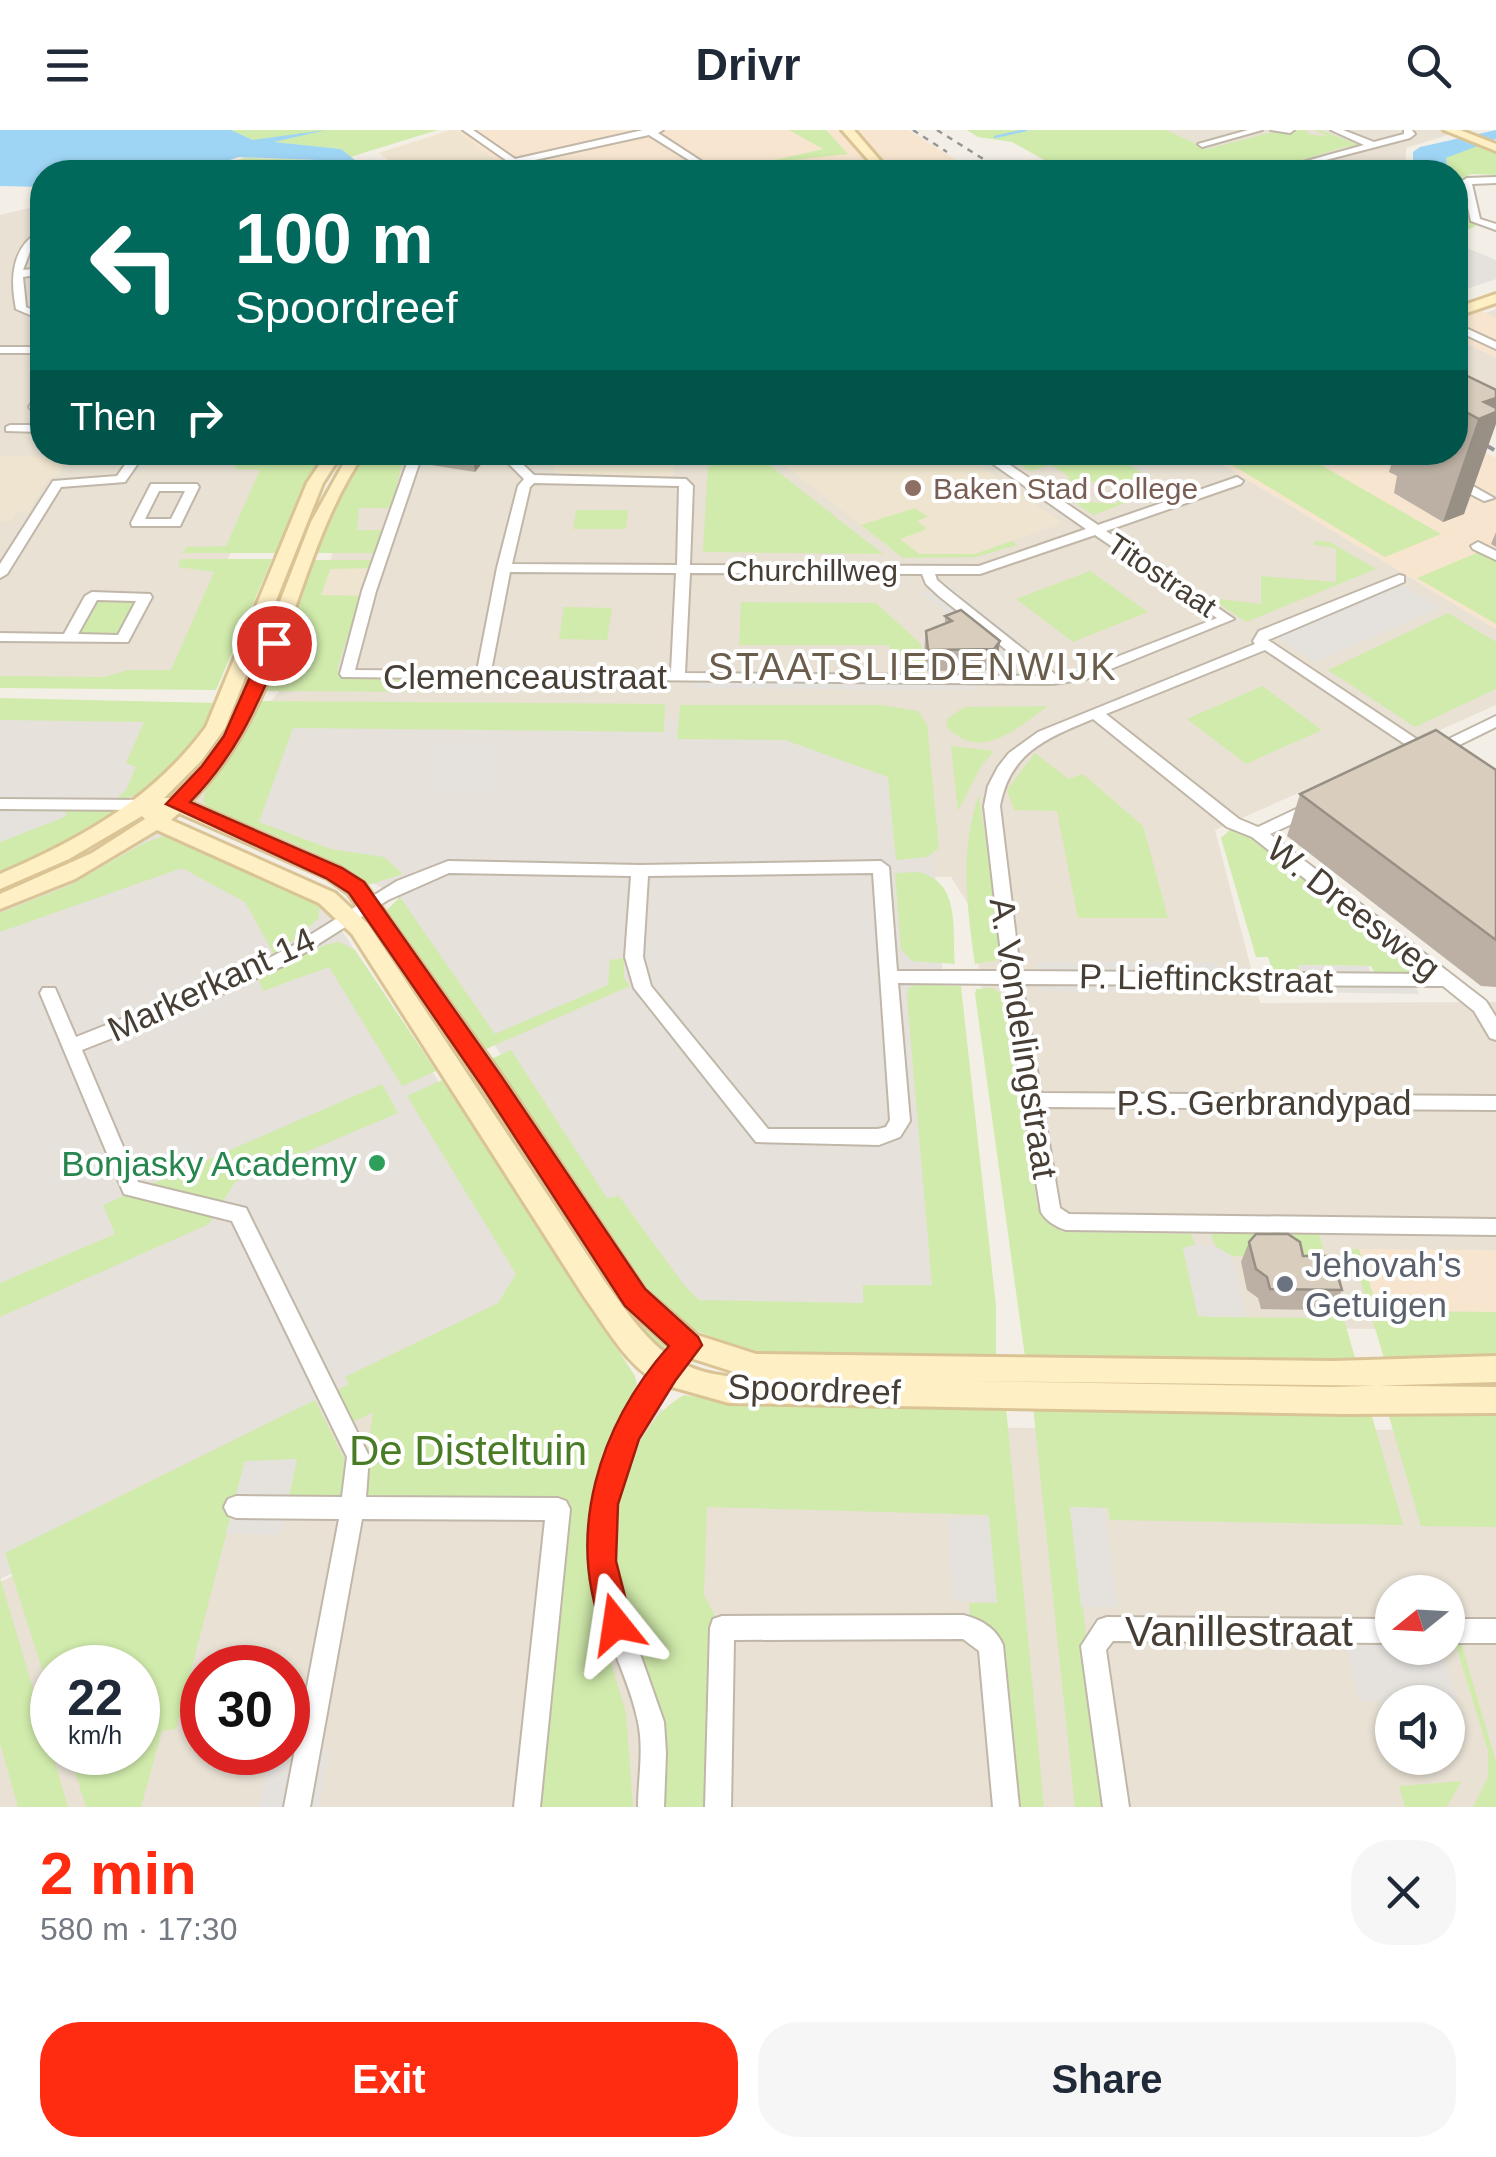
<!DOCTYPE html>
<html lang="en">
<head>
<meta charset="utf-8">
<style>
	:root { --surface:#fff; --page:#f6f6f7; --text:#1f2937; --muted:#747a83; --accent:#ff2c12 }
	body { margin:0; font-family:Helvetica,sans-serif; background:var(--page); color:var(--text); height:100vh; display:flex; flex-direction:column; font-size:38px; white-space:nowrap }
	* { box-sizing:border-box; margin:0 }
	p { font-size:32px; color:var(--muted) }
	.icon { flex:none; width:55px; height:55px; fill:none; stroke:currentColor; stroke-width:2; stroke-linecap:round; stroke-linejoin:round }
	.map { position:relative; height:1677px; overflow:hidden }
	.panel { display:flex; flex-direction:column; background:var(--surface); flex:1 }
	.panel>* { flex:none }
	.hud { position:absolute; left:30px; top:30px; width:1438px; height:305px; border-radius:40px; box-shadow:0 2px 8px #0004; background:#00695c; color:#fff; overflow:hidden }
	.needle { width:65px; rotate:252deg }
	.buttons { position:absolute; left:1375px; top:1445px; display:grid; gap:20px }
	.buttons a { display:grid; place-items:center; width:90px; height:90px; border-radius:50%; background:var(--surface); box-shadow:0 2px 8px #0004; font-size:50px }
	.speed { position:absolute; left:30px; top:1515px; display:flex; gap:20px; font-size:50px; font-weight:700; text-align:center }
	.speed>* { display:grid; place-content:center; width:130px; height:130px; border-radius:50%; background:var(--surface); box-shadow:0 2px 8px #0004; line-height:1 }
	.speed small { font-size:25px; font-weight:400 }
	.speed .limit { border:15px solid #d22; background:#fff; color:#111 }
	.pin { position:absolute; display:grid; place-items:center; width:85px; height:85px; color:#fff; margin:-42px; border:5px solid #fff; border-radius:50%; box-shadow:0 2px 10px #0007 }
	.me { position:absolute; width:110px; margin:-55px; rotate:345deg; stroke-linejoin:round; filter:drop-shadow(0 0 8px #0008) }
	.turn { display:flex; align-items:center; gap:35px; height:210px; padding:0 40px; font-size:45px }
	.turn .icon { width:130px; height:130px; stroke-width:2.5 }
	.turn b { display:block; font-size:70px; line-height:85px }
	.then { display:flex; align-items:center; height:95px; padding:0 40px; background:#0003; gap:20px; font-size:38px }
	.round { display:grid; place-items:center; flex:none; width:105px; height:105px; border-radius:40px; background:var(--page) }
	.head { display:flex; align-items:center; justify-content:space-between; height:170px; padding:0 40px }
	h1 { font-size:60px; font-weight:700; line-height:75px; color:var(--accent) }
	.cta { display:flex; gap:20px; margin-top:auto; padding:20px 40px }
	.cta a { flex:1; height:115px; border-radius:40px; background:var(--accent); color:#fff; font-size:40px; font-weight:700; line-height:115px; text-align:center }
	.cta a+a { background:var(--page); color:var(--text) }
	header { display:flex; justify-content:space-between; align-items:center; height:130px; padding:0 40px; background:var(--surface); font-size:45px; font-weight:700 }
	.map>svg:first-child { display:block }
</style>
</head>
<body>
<header><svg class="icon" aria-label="menu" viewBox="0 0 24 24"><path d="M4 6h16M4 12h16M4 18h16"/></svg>Drivr<svg class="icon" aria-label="search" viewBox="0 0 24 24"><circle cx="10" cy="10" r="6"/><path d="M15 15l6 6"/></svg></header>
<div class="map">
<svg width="1496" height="1677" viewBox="0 0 1496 1677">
	<rect width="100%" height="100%" fill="#f4efe6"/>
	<g fill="#e8e1d4" fill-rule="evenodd">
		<polygon points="1161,0 1464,0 1406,18 1406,42 1255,42"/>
		<polygon points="42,75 42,322 279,323 171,546 0,556 0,85"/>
		<polygon points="1496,179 1496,272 1455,251 1455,195"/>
		<polygon points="368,323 1203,323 1496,499 1496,575 1215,700 1260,873 1496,872 1496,1199 1031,1198 970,777 951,747 441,740 365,746 187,676 288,550"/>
		<path d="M544,1195L686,1296L1441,1300L1496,1297V1677H0V1452ZM1392,1462H1448V1518H1392ZM52,1538H138V1622H52ZM202,1538H288V1622H202ZM1392,1572H1448V1628H1392Z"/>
	</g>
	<g fill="#f7e5d0">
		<polygon points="450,0 908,0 976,42 404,42 379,23"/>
		<polygon points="1479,180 1496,188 1496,228 1455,208 1455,190"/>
		<polygon points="1455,306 1496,328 1496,499 1203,323 1455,322"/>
		<polygon points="1359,1119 1496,1120 1496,1182 1378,1181"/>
	</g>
	<g fill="#e6e1db">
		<polygon points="0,572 211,575 193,607 123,684 330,782 538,1107 540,1198 0,1449"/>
		<polygon points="923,587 970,1203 678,1193 395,764 203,671 248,591"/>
	</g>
	<g fill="#eee4cf">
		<polygon points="454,0 497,31 443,42 404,42 379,23"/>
		<polygon points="523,322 681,323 680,331 675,331 673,349 550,347 555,343 552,334 540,328 522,327"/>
		<polygon points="0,323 2,326 70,327 60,344 48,350 28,382 17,382 11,392 0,391"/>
		<polygon points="769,323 962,323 1063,393 975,424 897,424"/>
		<polygon points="330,438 371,438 361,466 321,466"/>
	</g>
	<g fill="#d1ebac">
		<polygon points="231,0 438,0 350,27 341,19 253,10"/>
		<polygon points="789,0 826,0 848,24 793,30 740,42 736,39 823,19"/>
		<polygon points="967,0 1166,0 1207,19 1269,3 1305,0 1311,5 1327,6 1315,0 1320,0 1362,16 1344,17 1264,42 1066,42 1012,12 978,7"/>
		<polygon points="1475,15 1496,20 1496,45 1472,44 1461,48 1471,90 1476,96 1455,105 1455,42 1448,42 1446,28"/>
		<polygon points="244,28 318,30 322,33 254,32 305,36 280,42 233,42 250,32 228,42 203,42"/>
		<polygon points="266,322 327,323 300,365 275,423 183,423 186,417 226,416 260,340 235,339 239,329 263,328"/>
		<path d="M365,323H413L402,334L391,378H359L357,400H383L374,423H316C327,385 340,354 365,323Z"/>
		<polygon points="754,323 883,424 703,422 708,336"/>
		<polygon points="1057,323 1133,323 1140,327 1127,333 1144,345 1119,354 1139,368 1093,385 1073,371 1116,374 1122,366 1119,356 1079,349 1056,359 1051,356 1071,348 1051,335 1030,341 1014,330 1053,332"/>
		<polygon points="1212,323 1300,323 1441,404 1385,427"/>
		<polygon points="915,378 928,387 917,391 927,399 900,409 919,424 975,424 1012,411 1017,415 976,427 903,428 861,395"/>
		<polygon points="576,380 628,380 626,399 573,399"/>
		<polygon points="1314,411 1330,412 1376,439 1246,492 1218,473 1219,469 1261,474 1261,446 1336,452 1336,418 1314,415"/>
		<polygon points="1479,422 1496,432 1496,494 1417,448"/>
		<polygon points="181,429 272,429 216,560 0,558 0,546 104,547 129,540 171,540 214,442 178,437"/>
		<polygon points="313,430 374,430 371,438 330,439 321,465 361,466 337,539 340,545 353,549 468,550 464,562 261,561"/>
		<polygon points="1090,441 1148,482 1073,512 1016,469"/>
		<polygon points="95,470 134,470 118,505 76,505"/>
		<polygon points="741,472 876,473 921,514 925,540 905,540 903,526 891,525 889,515 739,515"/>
		<polygon points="564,477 612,478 607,510 559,509"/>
		<polygon points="1448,483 1496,512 1496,559 1415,597 1328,540"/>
		<polygon points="1262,556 1322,600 1246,634 1187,589"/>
		<path d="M0,568L218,573C195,615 165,662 114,671L126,660L136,637L126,633L144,592L0,590Z"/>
		<path d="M257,571L665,574L664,602L293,598L259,692L331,719L384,727L403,744L365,756C344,728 244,694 208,678L203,671L207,655L236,614Z"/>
		<polygon points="680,575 881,575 918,581 927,594 939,718 927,727 896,730 888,647 785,610 677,609"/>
		<path d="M1048,576C1017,598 981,633 947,597V589L964,577Z"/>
		<polygon points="951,616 994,621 981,636 958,681"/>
		<polygon points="1035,623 1068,649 1083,644 1143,696 1168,788 1078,788 1057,681 1014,680 1007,660"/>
		<path d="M979,665L1002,823L999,830L975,834C967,777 959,721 979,665Z"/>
		<polygon points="64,678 121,679 112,691 0,746 0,712 66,686"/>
		<polygon points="1231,699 1250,704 1422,843 1375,844 1371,836 1299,835 1300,844 1274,845 1268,827 1256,827 1221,708"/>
		<polygon points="164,706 181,708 311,768 319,777 319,788 275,826 245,772 182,738 0,802 0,783 68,756 144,713"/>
		<path d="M918,742C961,752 952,797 955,834L912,831L901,819L895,743Z"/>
		<polygon points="400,767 495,904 608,855 610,830 624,828 624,848 630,856 477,923 384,783"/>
		<polygon points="339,812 355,820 436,941 402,956 329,837 263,861 258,848 325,815"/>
		<polygon points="398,838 425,870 616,1156 644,1195 662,1210 667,1222 657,1222 639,1201"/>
		<polygon points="917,855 961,856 996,1176 996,1228 785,1226 741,1219 678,1193 638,1153 491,929 511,920 607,1068 619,1066 684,1155 699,1170 863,1173 863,1155 932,1155 907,868 908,858"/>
		<polygon points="992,858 1005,866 1009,876 1037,1076 1049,1094 1063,1102 1191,1104 1195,1115 1183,1118 1198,1186 1211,1187 1332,1188 1322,1149 1284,1128 1232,1126 1215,1116 1211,1103 1319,1104 1356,1231 1025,1227 975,864 976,859"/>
		<polygon points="442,950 635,1246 637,1255 596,1352 586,1425 600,1497 626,1583 633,1677 534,1677 563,1372 361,1369 373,1282 347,1295 332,1263 349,1254 345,1247 498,1173 516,1144 407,966"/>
		<polygon points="382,954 398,983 235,1052 209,1094 0,1187 0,1153 115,1104 103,1075"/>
		<polygon points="1351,1119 1359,1119 1378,1181 1496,1182 1496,1232 1408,1234 1405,1228 1384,1228"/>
		<path d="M684,1265L735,1273L1006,1277L1044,1677H1015L1004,1552L971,1491L969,1473L997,1472L988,1385L707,1377L704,1466L715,1485L710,1677H663C663,1648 667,1614 662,1585C658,1566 649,1546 642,1528C615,1456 599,1402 632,1329C643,1303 659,1279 684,1265Z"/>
		<polygon points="315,1270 348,1337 340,1380 285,1385 245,1331 176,1599 162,1601 141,1677 86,1677 69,1623 138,1622 138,1538 52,1538 52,1570 5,1423"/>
		<polygon points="1033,1277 1371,1283 1403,1395 1110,1390 1108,1378 1070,1377 1108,1677 1075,1677"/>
		<polygon points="1388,1283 1496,1283 1496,1397 1421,1396"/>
		<polygon points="0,1448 68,1677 18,1677 0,1613"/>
		<polygon points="1455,1512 1461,1513 1496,1632 1496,1677 1473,1677 1488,1647 1488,1621"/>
		<polygon points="1462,1651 1446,1677 1405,1677 1399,1656"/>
	</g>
	<g fill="#e5e2de">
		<polygon points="1455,113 1496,130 1496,149 1455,163"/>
		<polygon points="947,454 1042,529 1016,539 921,463"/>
		<polygon points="1401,454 1440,478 1315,532 1276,506"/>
		<polygon points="472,549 655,552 654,558 471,555"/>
		<polygon points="692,552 973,554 974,560 693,558"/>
		<polygon points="446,615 498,615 487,661 434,660"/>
		<polygon points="0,678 64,678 67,686 0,712"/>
		<polygon points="1037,832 1216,832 1224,863 1041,861"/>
		<polygon points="1298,835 1368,836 1372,844 1411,845 1419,864 1296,862 1291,844 1300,844"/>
		<polygon points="1195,1115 1215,1116 1232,1126 1246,1187 1198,1186 1183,1118"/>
		<polygon points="297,1329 281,1405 226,1404 245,1331"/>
		<polygon points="1070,1377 1104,1378 1118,1477 1081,1477"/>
		<polygon points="989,1387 997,1473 952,1471 948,1388"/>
		<polygon points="1344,1508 1392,1509 1392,1518 1442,1518 1457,1573 1360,1571"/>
		<polygon points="288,1618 329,1619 319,1677 259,1677 269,1623 288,1622"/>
	</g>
	<g fill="#9fd5f4">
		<polygon points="0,0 231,0 253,10 326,0 274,12 341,19 370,42 334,42 318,30 238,27 199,42 42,42 42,57 0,56"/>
		<polygon points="1496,0 1496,9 1446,28 1448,42 1413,42 1413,22 1420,17"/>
	</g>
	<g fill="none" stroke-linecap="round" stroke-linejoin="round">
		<polyline stroke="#9fd5f4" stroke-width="2.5" points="995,7 1026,0"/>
		<g stroke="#c0b7a8" stroke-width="4">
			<g id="street">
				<polygon points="463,0 473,0 515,29 643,0 663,0 658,3 718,42 708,42 649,5 521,33 533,42 523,42"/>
				<polygon points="1248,0 1262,0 1202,17 1198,14"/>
				<polygon points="1271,0 1294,0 1290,3"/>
				<polygon points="1331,0 1343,0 1374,12 1404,4 1404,0 1412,0 1415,4 1410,8 1280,42 1267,42 1364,15"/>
				<polygon points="1496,47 1496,53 1472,54 1480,89 1496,94 1496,100 1471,91 1462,51 1467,48"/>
				<path d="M42,100V107L31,119L23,140L42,138V144L23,147L26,177L42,184V190L16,179C10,149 11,116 42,100Z"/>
				<polygon points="1455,193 1496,212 1496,219 1455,200"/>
				<rect x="0" y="217" width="42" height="6"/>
				<polygon points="42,263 42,280 31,279 29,277 38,264"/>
				<polygon points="10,295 42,295 42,302 6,301 6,297"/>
				<polygon points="134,322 146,322 125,352 61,357 7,444 0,448 0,434 53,351 117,346"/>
				<path d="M411,322H423L376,461L355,540L477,541L497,438L518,356L524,349L497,322H510L534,345L686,349L693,356L690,435L979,436L1086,399L976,322H991L1098,395L1237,347L1243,351L1241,354L1106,401L1234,489L1086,549L1053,554L342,547L340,544L362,461ZM534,353L679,356L677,435L512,434L530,357ZM1095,405L1217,488L1078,542L1056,545L950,461L937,450L935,444H980ZM510,442L676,443L671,542L491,541ZM690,443L922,444L926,454L940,467L1039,546L685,543Z"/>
				<polygon points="1449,347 1457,347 1494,368 1484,371 1449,353"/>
				<path d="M151,354H197L199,357L180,396H132L131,393ZM159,361H185L171,389H145Z"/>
				<polygon points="1478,412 1496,421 1496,430 1473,419 1471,416"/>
				<path d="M1399,445L1404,446V452L1268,510L1430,618L1496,586V597L1439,625L1424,627L1265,520L1106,584L1239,689L1258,697L1309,673H1321L1323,677L1321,681L1270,704L1486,871L1496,887V910L1490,908L1474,881L1443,856L1022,854L1041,963L1496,966V980L1043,977L1060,1078L1069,1084L1496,1089V1105L1066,1100C1056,1097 1046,1091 1041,1082L1004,854L898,853L910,991L900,1007L879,1015L756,1012L634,858L625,827L631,746L449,743L388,770L285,835L209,870L82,920L138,1052L246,1078L369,1326L366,1367L558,1368L566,1371L570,1379L540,1677H514L545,1390L362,1389L310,1677H284L339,1389L236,1388L228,1385L224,1377L228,1369L236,1366L342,1367L347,1327L232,1091L124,1064L40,863L43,858H55L76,907L248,839L294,815L397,751L448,731L640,735L881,731L889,737L897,841H1003L984,676L988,656L998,637L1009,623L1038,602L1255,514L1253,511L1259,501ZM1093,589L1227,697L1252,707L1426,844L1020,841L1000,676C1010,622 1047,608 1093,589ZM873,743L890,990L886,997L878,999H768L651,856L643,827L648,746Z"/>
				<path d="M92,462L150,464L152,467L128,512L0,511V503L64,504L85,466ZM97,470L136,471L118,505L78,504Z"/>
				<polygon points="0,669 144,670 152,675 144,680 0,679"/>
				<path d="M688,1205L696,1208L699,1215L655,1276L639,1305L619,1361L613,1394V1427L618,1461L664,1592L666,1623L664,1677H638C638,1649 644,1620 638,1592C631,1557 614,1524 603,1491C576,1413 595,1339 635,1270C645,1252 669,1212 688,1205Z"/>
				<path d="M963,1485C980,1489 996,1498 1003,1515L1019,1677H993L979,1521L963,1509L734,1510L731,1677H705L710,1498L713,1489L722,1486Z"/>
				<polygon points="1107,1487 1392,1489 1392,1513 1113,1511 1106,1520 1129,1677 1103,1677 1081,1516 1098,1490"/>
				<rect x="1448" y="1489" width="48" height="24"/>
			</g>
		</g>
		<g stroke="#dac495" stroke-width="6">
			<g id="secondary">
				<polygon points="842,0 854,0 890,42 879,42"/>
				<polygon points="1444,0 1460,0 1496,14 1496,21"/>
				<polygon points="1496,164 1496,173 1455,187 1455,178"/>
				<path d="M328,322H343L323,353L225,598L202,630L164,668H171L204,634L233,592L311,392L350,322H365C290,432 289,576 190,672L341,738L364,753L502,946L645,1160L697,1205L756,1224L1334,1231L1496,1226V1252L1334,1257L966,1251L1496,1257V1283L1345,1284L729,1273L665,1255C629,1241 607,1198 585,1168L352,804L319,773L157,700L75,749L0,779V764L92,723L145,689L142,686L69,729L0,759V744C81,709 153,669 206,597L307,353ZM179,683L327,748L348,763L484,960L625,1176L678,1224L753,1248C670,1246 650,1214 605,1152L368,794L335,763L171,690Z"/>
			</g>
		</g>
		<use href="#street" fill="#fff" fill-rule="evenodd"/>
		<use href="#secondary" fill="#ffefc5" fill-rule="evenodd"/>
		<g stroke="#969696" stroke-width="2.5" stroke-dasharray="6 6" stroke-linecap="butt">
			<polyline points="913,0 947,22"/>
			<polyline points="937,0 1004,42"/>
		</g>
		<polyline stroke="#969696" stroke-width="4" stroke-dasharray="9 9" stroke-linecap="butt" points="1455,298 1496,321"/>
	</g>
	<g fill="#bbb0a3">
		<polygon points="1455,240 1496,260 1464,384 1443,392 1394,363 1397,346 1389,342 1395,322 1455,322"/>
		<polygon points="429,322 482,322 483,332 475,342 431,335"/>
		<polygon points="1496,402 1496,417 1491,414"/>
		<polygon points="945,486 1000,511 997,532 991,540 926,541 924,522 926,501 945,494"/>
		<polygon points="1496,640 1496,857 1481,856 1287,706 1300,664"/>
		<polygon points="1249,1112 1303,1126 1342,1160 1332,1180 1261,1179 1258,1168 1247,1160 1241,1132"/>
	</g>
	<g fill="#989085">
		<polygon points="1496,268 1496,294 1464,384 1443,392 1484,272"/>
		<polygon points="472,322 482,322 483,332 475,342"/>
		<polygon points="1000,511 997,532 991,540 994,519"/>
	</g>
	<g fill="#d9cdbe" stroke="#989085" stroke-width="2.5">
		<polygon points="1455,240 1496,260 1496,268 1484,272 1496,278 1496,282 1479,289 1455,276"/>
		<polygon points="961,480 1000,511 994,519 928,520 926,501 952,491 945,486"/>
		<polygon points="1436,600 1496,640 1496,810 1300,664"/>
		<polygon points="1256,1104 1288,1104 1300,1112 1303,1126 1332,1126 1342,1160 1270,1159 1267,1147 1256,1139 1249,1112"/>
	</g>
	<path fill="#ff2c12" stroke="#a61d0c" stroke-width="2.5" d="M274,507L284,513C257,575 238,623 190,672L342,738L364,752L501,946L645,1159L698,1207L702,1215L675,1251L639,1309L618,1374L616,1431L632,1494L628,1505L616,1510L605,1505C564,1405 599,1295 669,1216L625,1176L484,959L349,763L326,748L166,674L202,636L224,606L265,513Z"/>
	<circle fill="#8d6e63" stroke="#fff" stroke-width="4" cx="913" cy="358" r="10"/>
	<circle fill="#2e9e5b" stroke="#fff" stroke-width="4" cx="377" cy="1033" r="10"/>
	<circle fill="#6b7280" stroke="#fff" stroke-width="4" cx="1285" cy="1154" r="10"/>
	<g text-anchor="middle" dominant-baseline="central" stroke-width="8" stroke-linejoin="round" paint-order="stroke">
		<g font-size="30" fill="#785e54" stroke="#fff" text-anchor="start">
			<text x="933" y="358">Baken Stad College</text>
		</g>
		<g font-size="30" fill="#473f35" stroke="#fff">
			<text x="812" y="440">Churchillweg</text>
			<text transform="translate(1162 445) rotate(34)">Titostraat</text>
		</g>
		<g font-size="35" fill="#473f35" stroke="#fff">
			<text x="525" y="546">Clemenceaustraat</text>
			<text transform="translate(1354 778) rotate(38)">W. Dreesweg</text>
			<text transform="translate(1206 848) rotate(1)">P. Lieftinckstraat</text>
			<text transform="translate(211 854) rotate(-25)">Markerkant 14</text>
			<text transform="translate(1024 908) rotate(81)">A. Vondelingstraat</text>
			<text x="1264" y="972">P.S. Gerbrandypad</text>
			<text transform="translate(814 1259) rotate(2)">Spoordreef</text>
		</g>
		<g font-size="35" fill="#27864d" stroke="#fff" text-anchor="end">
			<text x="357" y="1033">Bonjasky Academy</text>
		</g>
		<g font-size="35" fill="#5b616d" stroke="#fff" text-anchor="start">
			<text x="1305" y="1134">Jehovah's<tspan x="1305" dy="40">Getuigen</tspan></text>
		</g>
		<g font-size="38" letter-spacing="2.5" fill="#6a5d4b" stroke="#fff">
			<text x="913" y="537">STAATSLIEDENWIJK</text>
		</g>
		<g font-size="42" fill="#497c25" stroke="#fff">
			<text x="468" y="1320">De Disteltuin</text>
		</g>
		<g font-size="42" fill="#473f35" stroke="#fff">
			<text x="1239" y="1501">Vanillestraat</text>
		</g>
	</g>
</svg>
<div class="buttons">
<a><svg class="needle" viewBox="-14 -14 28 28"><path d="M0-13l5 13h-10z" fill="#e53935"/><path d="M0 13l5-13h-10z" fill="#747a83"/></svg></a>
<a><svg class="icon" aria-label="sound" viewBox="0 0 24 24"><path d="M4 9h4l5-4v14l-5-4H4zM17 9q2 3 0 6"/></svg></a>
</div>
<div class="speed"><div>22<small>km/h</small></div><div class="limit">30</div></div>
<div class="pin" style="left:274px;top:513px;background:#d93025"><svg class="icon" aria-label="arrive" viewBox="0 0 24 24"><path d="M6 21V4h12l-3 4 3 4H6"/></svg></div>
<svg class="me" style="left:616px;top:1494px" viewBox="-20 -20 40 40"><path d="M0-17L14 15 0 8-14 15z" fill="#ff2c12" stroke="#fff" stroke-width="4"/></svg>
<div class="hud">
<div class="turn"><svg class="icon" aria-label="left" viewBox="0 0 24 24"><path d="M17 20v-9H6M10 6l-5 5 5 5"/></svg><div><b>100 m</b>Spoordreef</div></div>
<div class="then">Then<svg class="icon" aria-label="right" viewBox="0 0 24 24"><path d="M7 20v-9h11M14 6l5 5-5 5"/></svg></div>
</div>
</div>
<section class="panel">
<div class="head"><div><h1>2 min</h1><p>580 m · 17:30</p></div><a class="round"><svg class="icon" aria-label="close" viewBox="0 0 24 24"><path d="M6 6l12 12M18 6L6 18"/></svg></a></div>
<div class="cta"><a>Exit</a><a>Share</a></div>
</section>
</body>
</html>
